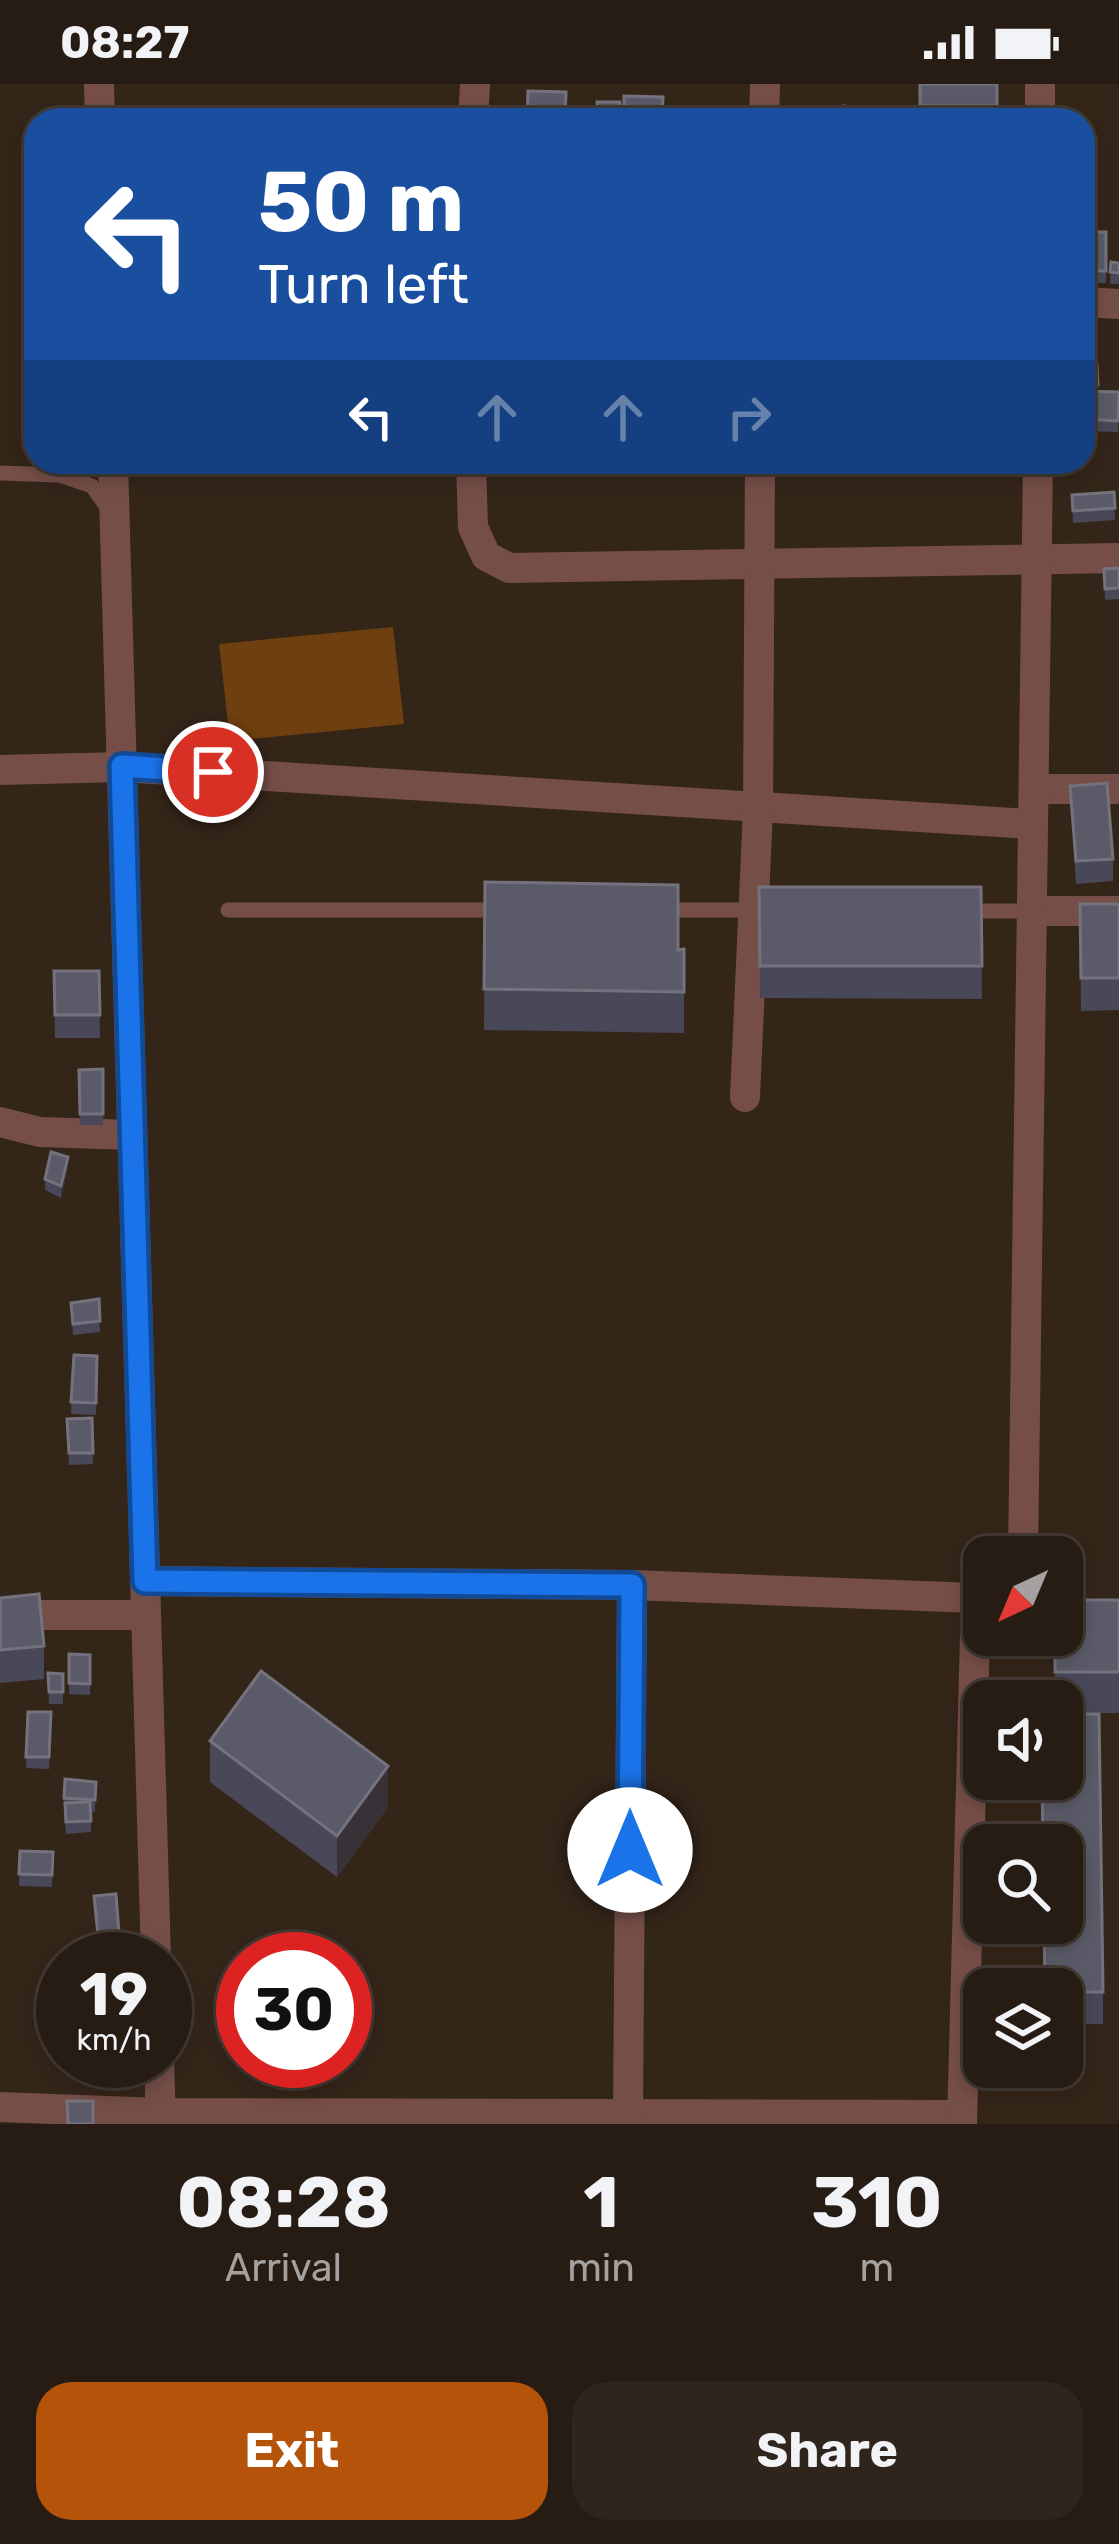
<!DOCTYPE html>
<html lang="en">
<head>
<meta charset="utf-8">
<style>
	:root { --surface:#271c13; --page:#2f251c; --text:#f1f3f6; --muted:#a4a1a0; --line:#433a33; --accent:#b45309 }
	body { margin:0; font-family:Rubik,sans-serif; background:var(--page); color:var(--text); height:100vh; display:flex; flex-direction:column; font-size:45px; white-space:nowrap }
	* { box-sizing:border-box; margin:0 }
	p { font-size:39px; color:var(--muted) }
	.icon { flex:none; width:66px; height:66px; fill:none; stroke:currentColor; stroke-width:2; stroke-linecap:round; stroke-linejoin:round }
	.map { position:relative; height:2040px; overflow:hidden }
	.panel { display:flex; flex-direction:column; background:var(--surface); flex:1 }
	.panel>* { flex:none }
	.banner { position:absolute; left:24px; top:24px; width:1071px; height:366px; border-radius:36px; box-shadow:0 6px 18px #0003,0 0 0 3px var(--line); background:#1a4fa0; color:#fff; overflow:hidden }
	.needle { width:78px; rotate:224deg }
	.tools { position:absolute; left:963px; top:1452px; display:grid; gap:24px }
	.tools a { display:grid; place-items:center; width:120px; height:120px; border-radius:24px; background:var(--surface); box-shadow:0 6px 18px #0003,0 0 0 3px var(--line); font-size:60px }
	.speed { position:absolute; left:36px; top:1848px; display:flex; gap:24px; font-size:60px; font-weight:700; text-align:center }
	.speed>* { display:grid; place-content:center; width:156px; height:156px; border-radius:50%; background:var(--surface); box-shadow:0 6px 18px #0003,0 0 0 3px var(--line); line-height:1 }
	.speed small { font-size:30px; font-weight:400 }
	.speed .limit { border:18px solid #d22; background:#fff; color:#111 }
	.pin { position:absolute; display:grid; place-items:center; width:102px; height:102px; color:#fff; margin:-51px; border:6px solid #fff; border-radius:50%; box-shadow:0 3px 12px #0007 }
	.me { position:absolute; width:132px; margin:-66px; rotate:0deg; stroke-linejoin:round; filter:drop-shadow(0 0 9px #0008) }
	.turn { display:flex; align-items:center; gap:42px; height:252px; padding:0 36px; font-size:54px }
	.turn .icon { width:156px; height:156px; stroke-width:2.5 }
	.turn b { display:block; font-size:84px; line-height:102px }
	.lanes { display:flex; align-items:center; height:114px; padding:0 36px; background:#0003; justify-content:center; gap:60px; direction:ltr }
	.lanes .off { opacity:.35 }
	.eta { display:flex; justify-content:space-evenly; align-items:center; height:204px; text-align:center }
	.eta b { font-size:72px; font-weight:700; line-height:84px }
	.button { display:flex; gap:24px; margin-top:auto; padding:24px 36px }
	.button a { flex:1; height:138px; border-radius:36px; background:var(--accent); color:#fff; font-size:48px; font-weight:700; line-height:138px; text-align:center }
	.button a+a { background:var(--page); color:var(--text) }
	.status { display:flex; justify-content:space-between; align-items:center; height:84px; padding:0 60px; background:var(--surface); direction:ltr }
	.status svg { height:33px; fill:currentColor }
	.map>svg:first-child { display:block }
</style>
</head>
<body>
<div class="status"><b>08:27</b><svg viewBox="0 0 49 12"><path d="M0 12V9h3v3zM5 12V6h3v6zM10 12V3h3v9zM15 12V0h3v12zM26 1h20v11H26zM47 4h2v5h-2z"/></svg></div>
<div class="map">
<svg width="1119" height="2040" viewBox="0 0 1119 2040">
	<rect width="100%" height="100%" fill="#342519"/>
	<polygon fill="#6e3f0f" points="393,543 404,640 230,657 219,560"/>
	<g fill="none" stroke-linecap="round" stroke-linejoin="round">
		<g stroke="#754e47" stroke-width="15">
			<polyline points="0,389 59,391 92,402 109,426"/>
			<polyline points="228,826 501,826"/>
			<polyline points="663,826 759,826"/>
			<polyline points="963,827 1033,827"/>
		</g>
		<g stroke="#754e47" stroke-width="30">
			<polyline points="99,0 100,36"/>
			<polyline points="473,36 475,0"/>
			<polyline points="764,36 765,0"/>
			<polyline points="1040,36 1040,0"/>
			<polyline points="1083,218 1119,220"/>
			<polyline points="113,378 156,1875"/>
			<polyline points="471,378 473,443 486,472 509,484 1119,474"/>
			<polyline points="0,686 122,683 1031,740"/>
			<polyline points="1035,705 1119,705"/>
			<polyline points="1033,827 1119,827"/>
			<polyline points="745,1013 758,725 760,378"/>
			<polyline points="0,1038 40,1048 132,1051"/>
			<polyline points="1023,1473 1038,378"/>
			<polyline points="145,1497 632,1501"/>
			<polyline points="0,1531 146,1531"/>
			<polyline points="159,1977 161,2040"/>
			<polyline points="0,2023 160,2029 962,2031"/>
			<polyline points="628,2030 632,1501 976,1514"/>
			<polyline points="962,2040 976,1514 984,1514"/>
		</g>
	</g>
	<g fill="#484858">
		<rect x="920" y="0" width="77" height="36"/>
		<rect x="1083" y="148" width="23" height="51"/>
		<polygon points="1111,178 1119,179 1119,200 1110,200"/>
		<polygon points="1083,245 1085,281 1097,281 1098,307 1119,308 1118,348 1083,347"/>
		<polygon points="1114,408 1115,436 1073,439 1072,411"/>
		<polygon points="1119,484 1119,515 1105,516 1104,485"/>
		<polygon points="1070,702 1113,775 1113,797 1076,800"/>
		<polygon points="485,798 678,866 684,865 684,949 484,946"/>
		<polygon points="759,803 981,803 982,915 760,914"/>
		<polygon points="1080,820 1119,820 1119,926 1081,927"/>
		<polygon points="54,887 99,887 100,954 55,954"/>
		<polygon points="103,985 103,1041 80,1041 79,986"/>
		<polygon points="68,1084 61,1114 45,1106 45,1095"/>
		<polygon points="99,1215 100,1248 73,1251 71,1219"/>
		<polygon points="74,1271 97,1272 96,1331 71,1330"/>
		<polygon points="92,1334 93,1380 69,1381 67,1335"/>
		<polygon points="0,1514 44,1562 44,1595 0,1599"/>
		<polygon points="1119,1516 1119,1629 1062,1629 1062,1617 1055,1617 1055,1551"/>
		<polygon points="69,1570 90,1571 90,1611 69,1610"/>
		<polygon points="48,1589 63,1590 63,1620 49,1620"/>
		<polygon points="28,1628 51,1628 49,1685 26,1684"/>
		<polygon points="210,1657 388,1723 337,1793 210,1698"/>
		<polygon points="65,1695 96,1698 95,1728 91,1727 91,1748 66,1750 64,1726"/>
		<polygon points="20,1767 53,1768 52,1803 19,1802"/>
		<polygon points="94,1812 119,1849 119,1860 98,1862"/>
		<polygon points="1062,1905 1103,1908 1103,1940 1062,1940"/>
	</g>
	<g fill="#383238">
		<polygon points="68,1073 68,1084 61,1114 61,1102"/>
		<polygon points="388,1682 388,1723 337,1793 337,1752"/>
	</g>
	<g fill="#5b5a68" stroke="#74727c" stroke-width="3">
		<rect x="920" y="0" width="77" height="22"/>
		<polygon points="528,7 566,8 565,36 527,36"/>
		<polygon points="624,12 663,13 662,35 624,34"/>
		<rect x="597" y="18" width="23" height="18"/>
		<polygon points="844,22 862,24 861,36 843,36"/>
		<polygon points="676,24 692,24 692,36 677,36"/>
		<polygon points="865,28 913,29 913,36 865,36"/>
		<rect x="1083" y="148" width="23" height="39"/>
		<polygon points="1111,178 1119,179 1119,189 1110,188"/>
		<polygon points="1083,245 1086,245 1084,277 1083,277"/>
		<polygon points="1083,280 1097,281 1098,301 1083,300"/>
		<polygon points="1083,307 1119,308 1118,337 1083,335"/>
		<polygon points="1114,408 1115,424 1073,427 1072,411"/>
		<polygon points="1119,484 1119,504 1105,505 1104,485"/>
		<polygon points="1107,699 1113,775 1076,777 1070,702"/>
		<polygon points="485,798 678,801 678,866 684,865 684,908 484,905"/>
		<polygon points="759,803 981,803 982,882 760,882"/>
		<polygon points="1080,820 1119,820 1119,894 1081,894"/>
		<polygon points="54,887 99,887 100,931 55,931"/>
		<polygon points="103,985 103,1030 80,1030 79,986"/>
		<polygon points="51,1068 68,1073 61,1102 45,1095"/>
		<polygon points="99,1215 100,1237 73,1240 71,1219"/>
		<polygon points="74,1271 97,1272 96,1319 71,1318"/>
		<polygon points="92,1334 93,1369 69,1369 67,1335"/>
		<polygon points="39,1510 44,1562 0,1566 0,1514"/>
		<polygon points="1062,1516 1119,1516 1119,1588 1055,1588 1055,1551 1062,1551"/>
		<polygon points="69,1570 90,1571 90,1600 69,1599"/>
		<polygon points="261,1587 388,1682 337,1752 210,1657"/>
		<polygon points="48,1589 63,1590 63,1608 49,1608"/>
		<polygon points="28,1628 51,1628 49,1673 26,1673"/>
		<polygon points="1062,1630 1099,1630 1103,1908 1062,1908 1062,1905 1045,1905 1044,1839 1062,1839 1062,1761 1043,1761 1042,1695 1062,1695"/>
		<polygon points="65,1695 96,1698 95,1716 64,1714"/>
		<polygon points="90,1718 91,1737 66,1738 65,1719"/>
		<polygon points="20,1767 53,1768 52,1791 19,1790"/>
		<polygon points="116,1810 119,1849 98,1851 94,1812"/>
		<polygon points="67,2017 93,2017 93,2040 68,2040"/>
	</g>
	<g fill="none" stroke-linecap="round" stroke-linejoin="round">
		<g stroke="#114b97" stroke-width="30">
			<polyline id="route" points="213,688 122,682 145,1497 632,1501 630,1766"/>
		</g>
		<use href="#route" stroke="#1a73e8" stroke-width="21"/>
	</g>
</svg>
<div class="tools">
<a><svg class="needle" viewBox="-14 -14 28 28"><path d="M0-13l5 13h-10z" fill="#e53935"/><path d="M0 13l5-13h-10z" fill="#a4a1a0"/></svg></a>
<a><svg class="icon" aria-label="sound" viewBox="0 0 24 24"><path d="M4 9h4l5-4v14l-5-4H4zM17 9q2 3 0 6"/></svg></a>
<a><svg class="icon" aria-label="search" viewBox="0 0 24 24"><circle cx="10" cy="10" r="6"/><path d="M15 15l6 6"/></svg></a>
<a><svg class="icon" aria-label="layers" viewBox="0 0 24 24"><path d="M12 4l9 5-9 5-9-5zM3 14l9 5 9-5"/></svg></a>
</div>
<div class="speed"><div>19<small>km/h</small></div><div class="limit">30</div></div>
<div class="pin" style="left:213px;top:688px;background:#d93025"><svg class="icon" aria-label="arrive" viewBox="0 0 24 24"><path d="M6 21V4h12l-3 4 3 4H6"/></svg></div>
<svg class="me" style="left:630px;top:1766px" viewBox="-20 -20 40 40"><circle r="19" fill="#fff"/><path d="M0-13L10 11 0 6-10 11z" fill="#1a73e8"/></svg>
<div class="banner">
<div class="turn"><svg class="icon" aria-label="left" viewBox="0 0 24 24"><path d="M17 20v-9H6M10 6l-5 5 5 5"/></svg><div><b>50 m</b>Turn left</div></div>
<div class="lanes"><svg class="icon" aria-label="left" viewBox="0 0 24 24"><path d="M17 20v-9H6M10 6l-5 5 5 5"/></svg><svg class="icon off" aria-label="ahead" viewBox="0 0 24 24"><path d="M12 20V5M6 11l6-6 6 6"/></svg><svg class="icon off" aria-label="ahead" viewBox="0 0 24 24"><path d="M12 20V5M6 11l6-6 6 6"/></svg><svg class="icon off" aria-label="right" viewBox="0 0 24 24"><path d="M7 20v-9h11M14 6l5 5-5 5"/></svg></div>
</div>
</div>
<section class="panel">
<div class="eta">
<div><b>08:28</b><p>Arrival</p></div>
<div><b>1</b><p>min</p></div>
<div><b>310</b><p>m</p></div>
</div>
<div class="button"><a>Exit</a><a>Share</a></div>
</section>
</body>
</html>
